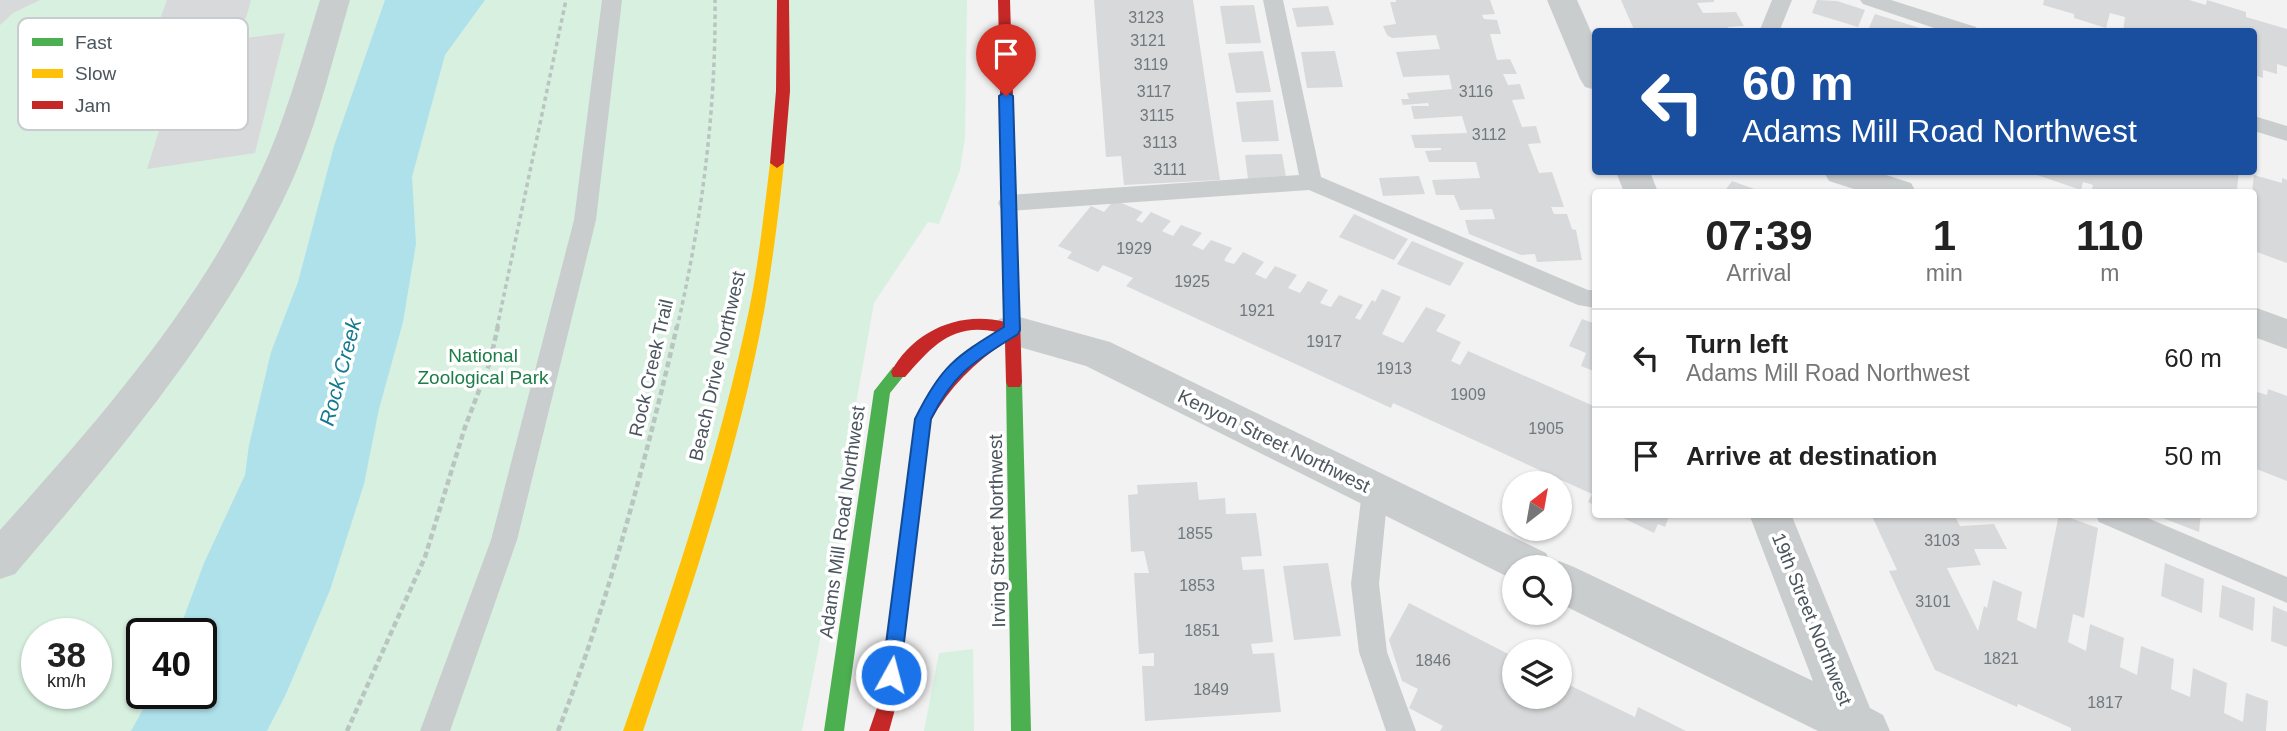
<!DOCTYPE html>
<html lang="en">
<head>
<meta charset="utf-8">
<style>
	:root { --surface:#fff; --page:#f2f2f2; --text:#222; --muted:#767676; --line:#e0e0e0 }
	body { margin:0; font-family:Arial,sans-serif; background:var(--page); color:var(--text); height:100vh; display:flex; flex-direction:column; font-size:26px; white-space:nowrap }
	* { box-sizing:border-box; margin:0 }
	p { font-size:23px; color:var(--muted) }
	.icon { flex:none; width:38px; height:38px; fill:none; stroke:currentColor; stroke-width:2; stroke-linecap:round; stroke-linejoin:round }
	.map { position:relative; flex:1; overflow:hidden }
	.details { position:absolute; left:1592px; top:189px; width:665px; height:329px; display:flex; flex-direction:column; background:var(--surface); border-radius:7px; box-shadow:0 2px 5px #0004 }
	.details>* { flex:none }
	.hud { position:absolute; left:1592px; top:28px; width:665px; height:147px; border-radius:7px; box-shadow:0 2px 5px #0004; background:#1a4fa0; color:#fff; overflow:hidden }
	.needle { width:46px; rotate:31deg }
	.tools { position:absolute; left:1502px; top:471px; display:grid; gap:14px }
	.tools a { display:grid; place-items:center; width:70px; height:70px; border-radius:50%; background:var(--surface); box-shadow:0 2px 5px #0004; font-size:35px }
	.speed { position:absolute; left:21px; top:618px; display:flex; gap:14px; font-size:35px; font-weight:700; text-align:center }
	.speed>* { display:grid; place-content:center; width:91px; height:91px; border-radius:50%; background:var(--surface); box-shadow:0 2px 5px #0004; line-height:1 }
	.speed small { font-size:18px; font-weight:400 }
	.speed .limit { border:4px solid #111; border-radius:10px; background:#fff; color:#111 }
	.pin { position:absolute; display:grid; place-items:center; width:60px; height:60px; color:#fff; margin:-72px -30px; border-radius:50% 50% 50% 0; rotate:-45deg; box-shadow:0 0 7px #0007 }
	.pin .icon { rotate:45deg }
	.me { position:absolute; width:77px; margin:-38px; rotate:7deg; stroke-linejoin:round; filter:drop-shadow(0 0 5px #0008) }
	.turn { display:flex; align-items:center; gap:24px; height:147px; padding:0 35px; font-size:32px }
	.turn .icon { width:91px; height:91px; stroke-width:2.5 }
	.turn b { display:block; font-size:49px; line-height:60px }
	.eta { display:flex; justify-content:space-evenly; align-items:center; height:119px; text-align:center }
	.eta b { font-size:42px; font-weight:800; line-height:49px }
	ul { padding:0; list-style:none }
	li { display:flex; align-items:center; gap:21px; height:98px; padding:0 35px; border-top:2px solid var(--line) }
	li div { flex:1 }
	li b { display:block; font-size:26px }
	li em { font-style:normal }
	.map>svg:first-child { display:block }
</style>
</head>
<body>
<div class="map">
<svg width="2287" height="731" viewBox="0 0 2287 731">
	<rect width="100%" height="100%" fill="#f2f2f2"/>
	<g fill="#d8f0e0" fill-rule="evenodd">
		<path d="M0,0H967L965,138L960,170L939,224L928,222L874,303L851,432L841,534L802,731H0ZM37,634H96V693H37ZM142,634H201V693H142Z"/>
		<polygon points="973,649 974,731 924,731 939,653"/>
	</g>
	<polygon fill="#afe1eb" points="385,0 485,0 445,55 412,177 416,244 403,322 379,409 364,484 330,590 286,694 267,731 131,731 152,693 201,693 201,634 178,633 204,563 245,475 249,445 271,352 298,282 334,146"/>
	<g fill="#d8d9da">
		<polygon points="0,0 40,0 13,13 0,25"/>
		<polygon points="167,0 251,0 246,18 199,24 194,45 285,33 255,153 147,169 163,118 147,119 157,91 152,92 173,28 156,30"/>
		<polygon points="1094,0 1193,0 1220,180 1124,185 1121,156 1106,157"/>
		<polygon points="1396,0 1490,0 1495,14 1482,15 1484,19 1497,20 1501,34 1490,34 1497,60 1510,59 1517,74 1503,74 1508,85 1520,84 1525,99 1512,100 1522,127 1536,126 1541,143 1528,144 1539,173 1552,172 1564,207 1551,207 1554,214 1567,214 1572,229 1576,230 1582,260 1537,262 1535,254 1521,255 1469,234 1465,220 1495,219 1492,209 1460,210 1454,195 1436,195 1432,180 1480,178 1476,162 1429,162 1425,151 1441,150 1441,148 1415,148 1411,135 1467,133 1462,116 1414,119 1411,106 1429,106 1428,103 1403,105 1401,99 1409,99 1407,93 1452,89 1449,75 1403,77 1396,52 1440,49 1436,35 1392,38 1387,35 1383,26 1396,24 1390,2 1396,2"/>
		<polygon points="1621,0 1714,0 1714,2 1697,3 1703,13 1736,12 1744,26 1728,27 1731,32 1635,32"/>
		<polygon points="1817,0 1837,1 1865,10 1858,27 1812,13"/>
		<polygon points="2044,0 2189,0 2206,5 2207,0 2246,12 2246,17 2287,29 2287,67 2277,64 2277,74 2263,70 2263,78 2254,75 2254,32 2123,32 2125,17 2110,13 2106,28 2074,18 2074,14 2043,5"/>
		<polygon points="1254,5 1261,43 1226,44 1220,6"/>
		<polygon points="1328,6 1334,25 1297,27 1292,8"/>
		<polygon points="1875,14 1923,29 1922,32 1868,30"/>
		<polygon points="1263,51 1271,92 1236,93 1228,53"/>
		<polygon points="1335,51 1343,87 1307,88 1301,52"/>
		<polygon points="1273,100 1279,141 1242,142 1236,102"/>
		<polygon points="1282,154 1286,177 1248,179 1245,155"/>
		<polygon points="2028,172 2239,172 2237,189 2246,192 2091,192 2093,185 2083,182 2081,190"/>
		<polygon points="2254,175 2282,183 2282,178 2287,180 2287,263 2254,251 2254,192 2252,192"/>
		<polygon points="1419,176 1425,194 1383,196 1379,178"/>
		<polygon points="1732,181 1763,192 1724,192"/>
		<polygon points="1114,200 1143,212 1136,220 1142,223 1151,212 1171,221 1162,231 1166,233 1173,236 1181,225 1202,233 1192,245 1203,250 1211,240 1232,248 1224,260 1227,262 1234,264 1243,252 1264,262 1255,274 1266,279 1275,266 1297,275 1288,288 1300,293 1308,281 1328,290 1320,303 1325,305 1331,307 1339,295 1363,305 1355,318 1360,320 1372,300 1375,302 1382,289 1401,297 1382,334 1403,343 1426,307 1446,315 1436,331 1461,342 1451,361 1460,365 1468,351 1596,407 1596,506 1588,502 1592,494 1393,403 1391,408 1126,286 1133,278 1103,265 1098,272 1067,258 1072,252 1058,246 1091,206 1104,212"/>
		<polygon points="1354,214 1408,239 1394,260 1339,237"/>
		<polygon points="1412,241 1464,263 1450,286 1397,264"/>
		<polygon points="1582,319 1596,324 1593,340 1596,341 1596,372 1581,366 1586,353 1569,346"/>
		<polygon points="2268,389 2287,396 2287,481 2254,468 2254,391 2267,395"/>
		<polygon points="1197,482 1199,500 1225,498 1226,514 1256,513 1262,556 1241,557 1243,570 1264,569 1273,642 1251,644 1253,654 1274,653 1281,712 1145,721 1142,666 1154,666 1154,653 1139,654 1134,573 1149,573 1144,551 1131,552 1128,495 1138,494 1137,485"/>
		<polygon points="1615,514 1670,514 1665,527 1658,524 1654,533"/>
		<polygon points="1871,514 1954,514 1960,526 1994,524 2007,549 1974,549 1981,565 1947,568 1978,631 1984,606 1987,608 1993,580 2022,592 2017,620 2036,629 2059,514 2098,528 2084,618 2073,614 2068,642 2086,651 2090,624 2124,638 2120,667 2137,675 2141,646 2174,659 2171,689 2190,697 2193,668 2227,683 2224,713 2243,722 2246,693 2268,701 2266,731 2071,731 2071,728 2018,704 2017,707 1935,670 1889,571 1897,570"/>
		<polygon points="2155,514 2201,514 2199,532 2155,515"/>
		<polygon points="1328,563 1341,636 1294,640 1283,566"/>
		<polygon points="2165,563 2204,579 2202,613 2161,596"/>
		<polygon points="2222,585 2255,598 2253,631 2219,617"/>
		<polygon points="1409,603 1514,657 1514,696 1559,696 1559,680 1635,717 1638,707 1686,731 1440,731 1443,726 1409,708 1418,689 1402,681 1389,640"/>
		<polygon points="2273,606 2287,612 2287,647 2271,641"/>
	</g>
	<g fill="none" stroke-linecap="round" stroke-linejoin="round">
		<g stroke="#bac4c1" stroke-width="3.5" stroke-dasharray="4.5 3.5" stroke-linecap="butt">
			<polyline points="497,328 566,0"/>
			<path d="M677,328C702,219 716,111 715,0"/>
		</g>
		<g stroke="#bac4c1" stroke-width="4.5" stroke-dasharray="6 3.5" stroke-linecap="butt">
			<polyline points="347,731 425,557 465,427 490,362 498,326"/>
			<path d="M558,731C609,600 645,463 677,326"/>
		</g>
		<g fill="#cacdce" fill-rule="evenodd">
			<polygon points="602,0 622,0 596,220 517,540 450,731 420,731 491,540 574,220"/>
			<polygon points="1263,0 1283,0 1321,177 1588,290 1596,290 1596,308 1578,305 1309,190 1009,211 1001,209 998,203 1001,197 1009,195 1299,175"/>
			<polygon points="1772,0 1792,0 1779,32 1759,32"/>
			<polygon points="1860,0 1891,0 1976,27 1979,32 1946,32 1863,4"/>
			<polygon points="2254,116 2287,126 2287,141 2254,131"/>
			<polygon points="1375,480 1384,483 1388,491 1379,584 1387,652 1416,731 1386,731 1359,652 1351,584 1362,491 1366,483"/>
			<polygon points="2095,514 2138,514 2287,577 2287,603 2099,522"/>
		</g>
		<g fill="#cacdce" fill-rule="evenodd">
			<path d="M320,0H350C332,61 318,123 292,181C225,328 119,452 15,574L0,579V530C96,423 195,311 257,180C285,123 301,61 320,0Z"/>
			<polygon points="1547,0 1577,0 1596,43 1596,90 1585,87 1580,79"/>
			<polygon points="1616,172 1650,172 1658,192 1624,192"/>
			<polygon points="1824,172 1877,172 1911,183 1916,192 1863,192 1829,181"/>
			<polygon points="2254,307 2287,319 2287,349 2254,337"/>
			<polygon points="1012,315 1110,342 1546,553 1551,564 1559,561 1574,567 1813,681 1749,514 1791,514 1870,708 1883,715 1890,731 1818,731 1559,603 1559,567 1514,567 1514,580 1086,366 999,341 993,330 999,319"/>
		</g>
		<g fill="#4caf50" fill-rule="evenodd">
			<polygon points="899,366 905,367 907,372 890,393 844,731 824,731 874,391 893,367"/>
			<polygon points="1014,376 1020,377 1022,382 1031,731 1011,731 1006,382 1008,377"/>
		</g>
		<path fill="#ffc107" fill-rule="evenodd" d="M777,158L784,163C779,211 773,258 765,306C739,451 690,592 643,731H623C672,592 719,454 749,310C759,261 764,212 770,163Z"/>
		<g fill="#c62828" fill-rule="evenodd">
			<polygon points="777,0 789,0 790,91 784,163 777,168 770,163 776,91"/>
			<path d="M998,0H1010L1022,382L1020,387H1008L1006,382L1005,342C974,363 950,387 931,420L897,702L889,731H869L879,702L915,419L945,374L966,354L997,332C953,322 932,346 905,377H893L891,372C913,331 960,310 1005,322Z"/>
		</g>
	</g>
	<path fill="#1a73e8" stroke="#114b97" stroke-width="2" d="M1006,91L1013,96L1020,330L1018,334C975,361 954,372 931,419L900,675L898,681L891,684L884,681L882,675L915,419C941,366 955,357 1004,327L999,96Z"/>
	<g text-anchor="middle" dominant-baseline="central" stroke-width="7" stroke-linejoin="round" paint-order="stroke">
		<g font-size="16" fill="#6f787e">
			<text x="1146" y="17">3123</text>
			<text x="1148" y="40">3121</text>
			<text x="1151" y="64">3119</text>
			<text x="1154" y="91">3117</text>
			<text x="1476" y="91">3116</text>
			<text x="1157" y="115">3115</text>
			<text x="1489" y="134">3112</text>
			<text x="1160" y="142">3113</text>
			<text x="1170" y="169">3111</text>
			<text x="1134" y="248">1929</text>
			<text x="1192" y="281">1925</text>
			<text x="1257" y="310">1921</text>
			<text x="1324" y="341">1917</text>
			<text x="1394" y="368">1913</text>
			<text x="1468" y="394">1909</text>
			<text x="1546" y="428">1905</text>
			<text x="1195" y="533">1855</text>
			<text x="1942" y="540">3103</text>
			<text x="1197" y="585">1853</text>
			<text x="1933" y="601">3101</text>
			<text x="1202" y="630">1851</text>
			<text x="2001" y="658">1821</text>
			<text x="1433" y="660">1846</text>
			<text x="1211" y="689">1849</text>
			<text x="2105" y="702">1817</text>
		</g>
		<g font-size="19" fill="#1d7d48" stroke="#fff">
			<text x="483" y="355">National<tspan x="483" dy="22">Zoological Park</tspan></text>
		</g>
		<g font-size="19" fill="#4a555e" stroke="#fff">
			<text transform="translate(717 366) rotate(-77)">Beach Drive Northwest</text>
			<text transform="translate(651 368) rotate(-77)">Rock Creek Trail</text>
			<text transform="translate(1274 441) rotate(26)">Kenyon Street Northwest</text>
			<text transform="translate(842 522) rotate(-82)">Adams Mill Road Northwest</text>
			<text transform="translate(997 531) rotate(-91)">Irving Street Northwest</text>
			<text transform="translate(1812 619) rotate(68)">19th Street Northwest</text>
		</g>
		<g font-size="21" font-style="italic" fill="#147b90" stroke="#fff">
			<text transform="translate(340 372) rotate(-75)">Rock Creek</text>
		</g>
	</g>
	<rect x="18" y="18" width="230" height="112" rx="10" fill="#fff" stroke="#c9cccf" stroke-width="2"/>
	<rect x="32" y="38" width="31" height="8" fill="#4caf50"/>
	<rect x="32" y="69" width="31" height="9" fill="#ffc107"/>
	<rect x="32" y="101" width="31" height="8" fill="#c62828"/>
	<g font-size="19" fill="#4a555e">
		<text x="75" y="49">Fast</text>
		<text x="75" y="80">Slow</text>
		<text x="75" y="112">Jam</text>
	</g>
</svg>
<div class="tools">
<a><svg class="needle" viewBox="-14 -14 28 28"><path d="M0-13l5 13h-10z" fill="#e53935"/><path d="M0 13l5-13h-10z" fill="#767676"/></svg></a>
<a><svg class="icon" aria-label="search" viewBox="0 0 24 24"><circle cx="10" cy="10" r="6"/><path d="M15 15l6 6"/></svg></a>
<a><svg class="icon" aria-label="layers" viewBox="0 0 24 24"><path d="M12 4l9 5-9 5-9-5zM3 14l9 5 9-5"/></svg></a>
</div>
<div class="speed"><div>38<small>km/h</small></div><div class="limit">40</div></div>
<div class="pin" style="left:1006px;top:96px;background:#d93025"><svg class="icon" aria-label="arrive" viewBox="0 0 24 24"><path d="M6 21V4h12l-3 4 3 4H6"/></svg></div>
<svg class="me" style="left:891px;top:675px" viewBox="-20 -20 40 40"><circle r="17" fill="#1a73e8" stroke="#fff" stroke-width="3"/><path d="M0-11L8 9 0 5-8 9z" fill="#fff"/></svg>
<div class="hud">
<div class="turn"><svg class="icon" aria-label="left" viewBox="0 0 24 24"><path d="M17 20v-9H6M10 6l-5 5 5 5"/></svg><div><b>60 m</b>Adams Mill Road Northwest</div></div>
</div>
<section class="details">
<div class="eta">
<div><b>07:39</b><p>Arrival</p></div>
<div><b>1</b><p>min</p></div>
<div><b>110</b><p>m</p></div>
</div>
<ul>
<li><svg class="icon" aria-label="left" viewBox="0 0 24 24"><path d="M17 20v-9H6M10 6l-5 5 5 5"/></svg><div><b>Turn left</b><p>Adams Mill Road Northwest</p></div><em>60 m</em></li>
<li><svg class="icon" aria-label="arrive" viewBox="0 0 24 24"><path d="M6 21V4h12l-3 4 3 4H6"/></svg><div><b>Arrive at destination</b></div><em>50 m</em></li>
</ul>
</section>
</div>
</body>
</html>
